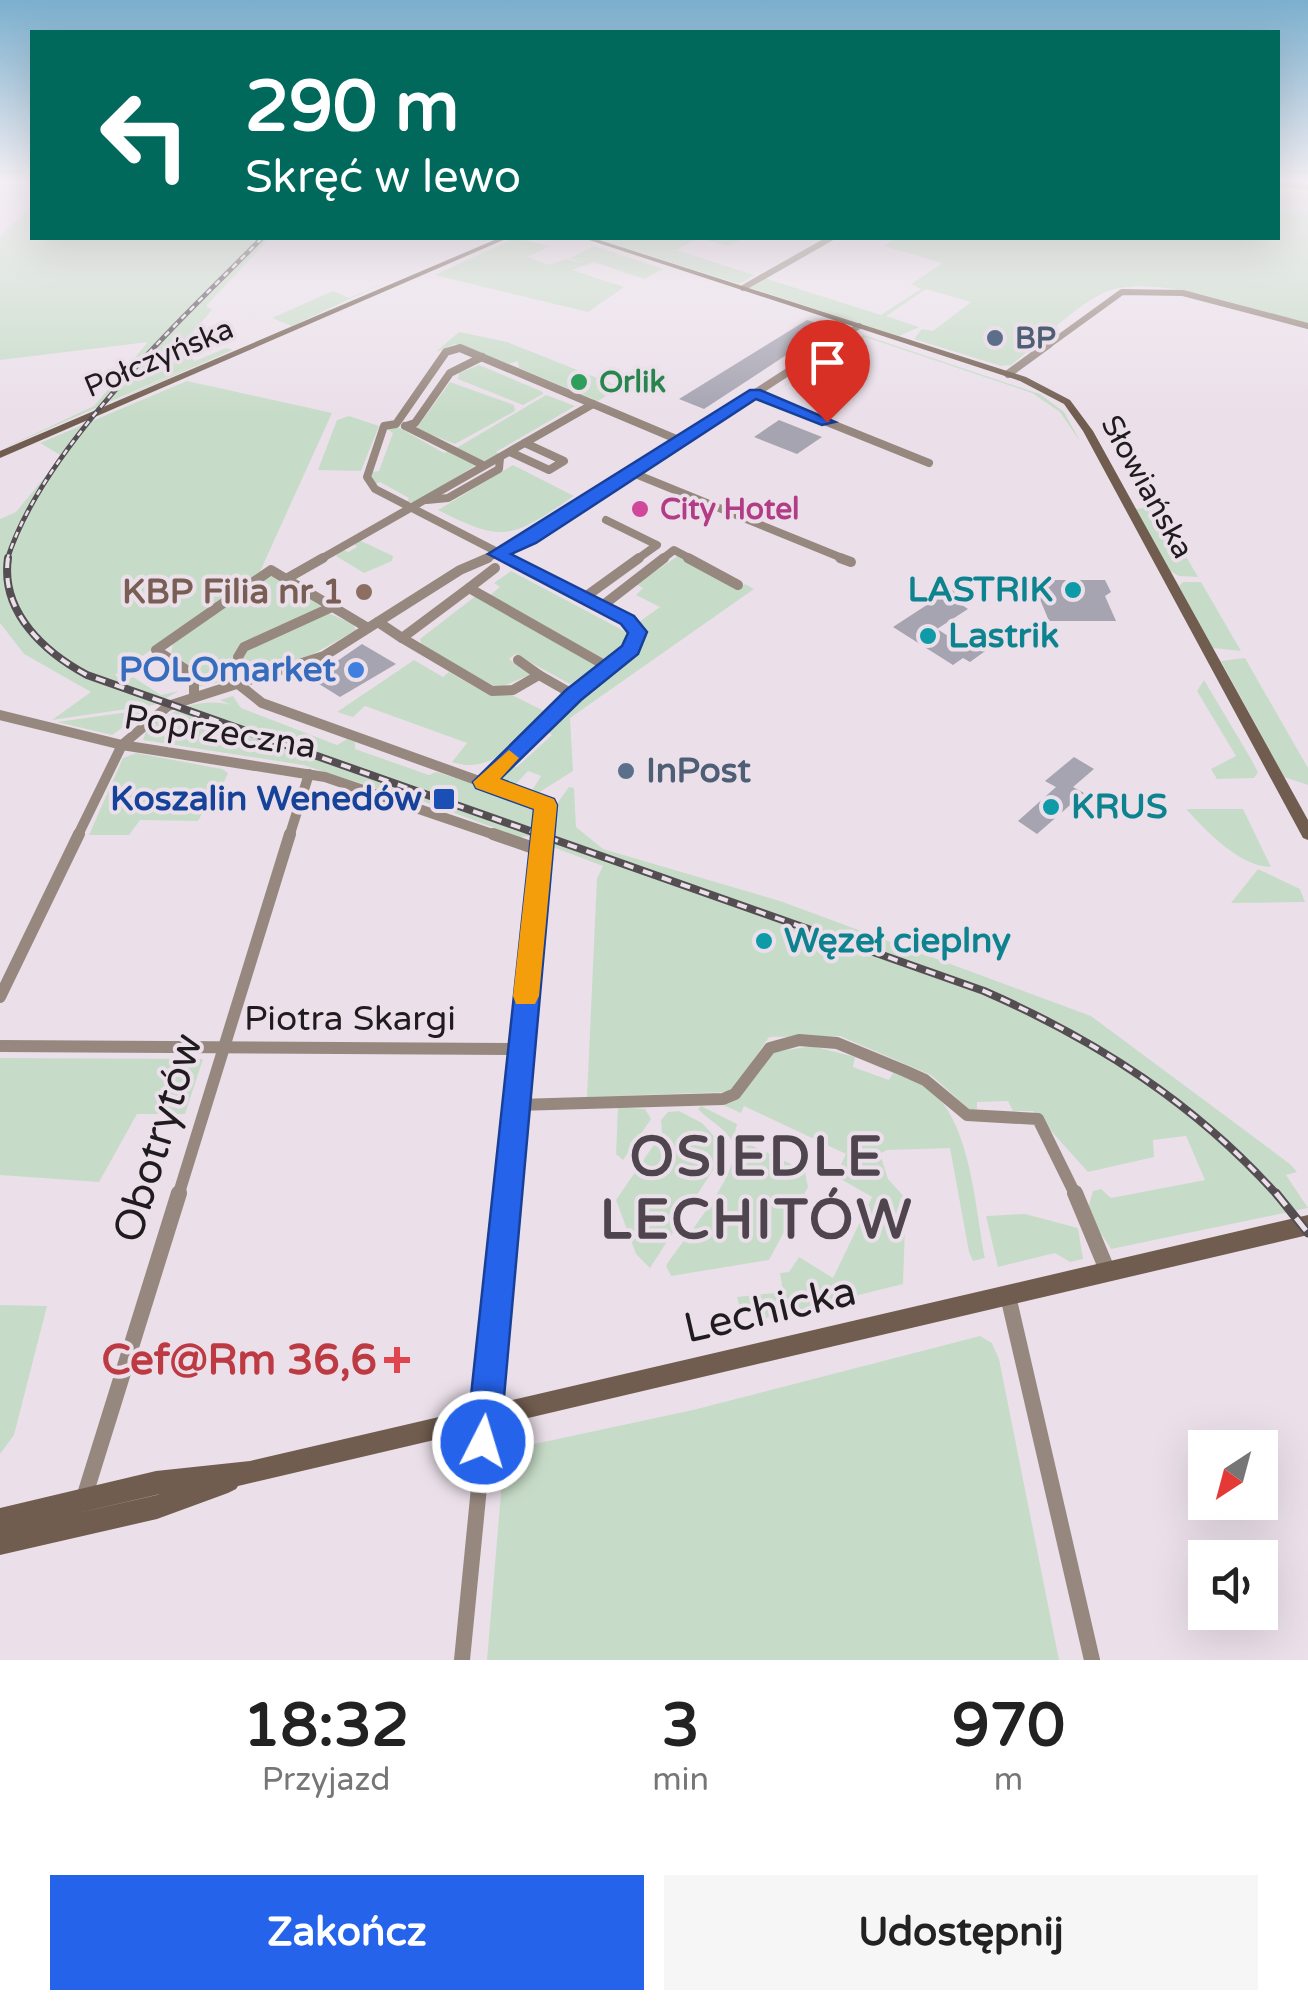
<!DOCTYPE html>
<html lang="pl">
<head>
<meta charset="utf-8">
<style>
	:root { --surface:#fff; --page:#f6f6f6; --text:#222; --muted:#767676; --accent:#2563eb }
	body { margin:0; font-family:"Varela Round",sans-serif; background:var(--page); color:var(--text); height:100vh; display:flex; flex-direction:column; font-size:38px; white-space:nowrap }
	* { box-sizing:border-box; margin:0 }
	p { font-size:32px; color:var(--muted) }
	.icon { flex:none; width:55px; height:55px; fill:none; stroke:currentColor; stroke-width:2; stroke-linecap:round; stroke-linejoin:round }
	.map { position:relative; height:1660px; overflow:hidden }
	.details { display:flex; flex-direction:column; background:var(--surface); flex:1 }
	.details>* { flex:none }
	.guide { position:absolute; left:30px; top:30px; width:1250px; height:210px; border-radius:0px; box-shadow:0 10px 40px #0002; background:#00695c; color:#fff; overflow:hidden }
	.needle { width:65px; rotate:216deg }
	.tools { position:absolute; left:1188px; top:1430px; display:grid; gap:20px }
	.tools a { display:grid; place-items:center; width:90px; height:90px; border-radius:0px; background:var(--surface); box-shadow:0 10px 40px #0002; font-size:50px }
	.pin { position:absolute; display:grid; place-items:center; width:85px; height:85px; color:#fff; margin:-102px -42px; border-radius:50% 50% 50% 0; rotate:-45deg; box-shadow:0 0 10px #0007 }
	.pin .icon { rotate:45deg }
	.me { position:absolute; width:110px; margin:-55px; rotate:5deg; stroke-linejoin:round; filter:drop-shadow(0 0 8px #0008) }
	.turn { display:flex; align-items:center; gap:35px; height:210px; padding:0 50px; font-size:45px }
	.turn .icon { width:130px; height:130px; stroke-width:2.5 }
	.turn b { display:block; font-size:70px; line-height:85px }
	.eta { display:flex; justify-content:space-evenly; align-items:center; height:170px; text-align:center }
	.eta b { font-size:60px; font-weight:800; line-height:70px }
	.cta { display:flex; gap:20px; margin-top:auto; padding:20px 50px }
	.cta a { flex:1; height:115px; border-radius:0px; background:var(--accent); color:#fff; font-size:40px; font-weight:800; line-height:115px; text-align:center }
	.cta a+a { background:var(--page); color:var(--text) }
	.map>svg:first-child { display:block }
</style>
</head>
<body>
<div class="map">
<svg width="1308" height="1660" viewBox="0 0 1308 1660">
	<rect width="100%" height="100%" fill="#ebe0ea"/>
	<g fill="#c7dcc8">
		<path d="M1278,185L1308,189V325C1257,311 1152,270 1103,293C1070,310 1040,342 1011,365L1001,366L914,339L922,329L933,331L971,302L926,289L886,316L919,327L899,336L748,287L764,278L881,315L921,289L911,284L943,263L884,246L897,238H1278Z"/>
		<polygon points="32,206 32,238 270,238 206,306 212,310 178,349 195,361 226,348 233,350 104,406 198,363 0,450 94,406 148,342 0,360 0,236"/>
		<polygon points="515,238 550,246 527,257 549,265 566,259 582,263 570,258 594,246 663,269 644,279 594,262 572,270 624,287 588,312 435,275"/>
		<polygon points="594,238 743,238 728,246 699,238 676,250 754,275 739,284"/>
		<polygon points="390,280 292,326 272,318 333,291 349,298"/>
		<polygon points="459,332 507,342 620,387 598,401 519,368 518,361 508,364 455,344 436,352"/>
		<polygon points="864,335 1040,394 1064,412 1081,443 1060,412 1032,393 865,337 768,396"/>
		<polygon points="479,365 543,392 543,394 523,405 458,379 459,373"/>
		<polygon points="187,381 332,413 258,576 115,675 124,682 133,677 161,695 179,691 154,705 52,720 91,692 24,654 0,623 0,519 16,512 62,456 40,443"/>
		<polygon points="450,382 514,405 515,411 455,444 416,429"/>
		<polygon points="546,395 575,406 496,452 501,455 479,463 453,450"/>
		<polygon points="349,416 379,426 361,471 318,470 337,420"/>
		<polygon points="396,426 444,453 449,451 477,464 418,502 407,502 409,498 380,482 375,484 371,478 372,472 379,471 393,433 387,429"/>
		<path d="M513,465L574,496C513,537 506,545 438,510Z"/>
		<polygon points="1157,506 1198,577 1179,576 1170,571 1136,509"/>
		<polygon points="359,540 393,556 392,561 364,573 336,556 342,549 348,552 357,547 353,543"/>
		<polygon points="678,556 738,589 745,584 754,589 570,718 573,771 535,795 531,792 541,776 528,771 515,785 501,781 499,776 509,765 517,767 552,735 547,731 641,646 646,631 639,622 660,607 636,595 643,588 636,584"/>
		<polygon points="511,571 628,633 624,645 606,660 489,596 500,587 494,583"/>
		<polygon points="270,574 323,605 326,612 353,624 356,630 294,665 198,687 201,675 171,655 173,643"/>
		<polygon points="1183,582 1201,582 1241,651 1212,648 1179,586"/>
		<polygon points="477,595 597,666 570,684 515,654 509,659 530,675 498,688 422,647 420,639"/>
		<polygon points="1245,658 1308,768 1308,785 1284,777 1221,661"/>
		<path d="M414,660L443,677L449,672L489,695H512L548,713C519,739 493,776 452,762L467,743L365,706L353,717L337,712Z"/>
		<polygon points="1204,680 1251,759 1258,772 1254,778 1217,779 1211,769 1236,756 1197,691"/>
		<path d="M233,696L241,708L337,745L347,739L355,742V749L429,775L436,772L501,792L535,811L532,836L519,837L382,786L378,789L303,765L143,740L146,731C169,710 200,697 231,705L220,700Z"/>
		<polygon points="150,709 112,735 57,722"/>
		<polygon points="136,753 222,769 228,773 216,800 209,801 198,821 140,820 129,835 89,835 123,758"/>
		<polygon points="569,787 574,788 576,827 603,849 780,901 1091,1016 1290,1164 1297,1172 1286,1175 1308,1208 1111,1249 1087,1212 1093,1191 1101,1189 1111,1198 1205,1180 1186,1136 1153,1140 1154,1157 1088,1172 1033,1111 1013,1111 1008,1101 977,1102 977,1109 969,1109 931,1075 840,1036 769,1037 736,1086 726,1092 587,1097 597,878 603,866 553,847 551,812"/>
		<path d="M1186,809H1243L1271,867C1240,867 1206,831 1186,809Z"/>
		<polygon points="1258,869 1300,889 1305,902 1231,903"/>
		<path d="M812,1046L855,1057L853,1067L889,1080L893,1073C904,1077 919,1081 929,1089C971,1121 975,1208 985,1258L973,1261L969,1252L950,1148L887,1150L880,1154L888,1179L906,1199L903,1284L799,1310L796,1301L772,1306L774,1316L756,1320L753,1307L740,1309L737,1297L783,1292L780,1273L789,1272L799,1257L833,1278L872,1197L839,1178L837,1173L846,1154L744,1106L741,1113L721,1104L775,1052Z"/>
		<polygon points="0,1058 203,1059 185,1114 137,1114 99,1182 0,1175"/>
		<path d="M701,1106L737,1124L734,1137L793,1165L803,1162L808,1187L769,1260L671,1276L666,1266C681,1241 746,1170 732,1141C725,1128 708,1120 698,1109Z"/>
		<polygon points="618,1107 645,1109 651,1119 623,1160 616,1154"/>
		<polygon points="679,1111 702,1123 723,1146 722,1156 650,1268 636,1254 616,1200 662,1133 661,1120 668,1112"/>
		<polygon points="1025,1214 1078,1228 1083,1259 1070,1262 1055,1253 998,1267 986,1216"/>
		<polygon points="0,1305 47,1306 14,1435 0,1454"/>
		<polygon points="980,1336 992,1343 999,1359 1059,1660 487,1660 504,1457 511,1449 693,1410"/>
	</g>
	<g fill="#a6a4b1">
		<polygon points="807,320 829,327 704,409 679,399"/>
		<polygon points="779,420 822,437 797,454 754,437"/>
		<polygon points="1032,580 1105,580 1111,592 1105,596 1116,621 1049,621"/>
		<polygon points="956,586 968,593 956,601 968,609 937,629 961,644 983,628 1002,639 970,662 963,658 953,665 893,627"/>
		<polygon points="362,644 396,664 340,697 311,679"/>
		<polygon points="1074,757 1094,769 1073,787 1084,793 1037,834 1018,821 1056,787 1045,781"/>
	</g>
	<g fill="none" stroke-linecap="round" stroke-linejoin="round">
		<g stroke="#97887f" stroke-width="6">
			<polyline points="1278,183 1308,187"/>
			<polyline points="743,288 831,238"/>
			<polyline points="827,347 859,326"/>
			<polyline points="1046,347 1122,292 1183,293 1308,326"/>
		</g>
		<g stroke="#97887f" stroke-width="8">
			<polyline points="1008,374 1049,344"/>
			<polyline points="755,393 929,463"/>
			<polyline points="405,426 481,464"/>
			<polyline points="406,426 415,423 450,373 482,357"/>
			<polyline points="510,452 549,470 564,461 525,443"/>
			<polyline points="633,473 847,560"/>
			<polyline points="427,500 448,498 499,469 500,458"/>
			<polyline points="606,520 657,545 636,560"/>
			<polyline points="319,560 593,404"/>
			<polyline points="482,560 530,539 831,344"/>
			<polyline points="513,560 375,489 367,477 384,426 396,424 446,352 460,348 681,441"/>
			<polyline points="661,560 674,550 693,560"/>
		</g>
		<g stroke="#97887f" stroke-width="10">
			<polyline points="688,558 738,585"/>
			<polyline points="840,558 851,562"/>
			<polyline points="495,568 469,588 608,667"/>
			<polyline points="286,579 323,558"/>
			<polyline points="585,597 639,558"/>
			<polyline points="602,606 664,558"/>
			<polyline points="378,622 402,638 469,588"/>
			<polyline points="402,638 492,691 513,690 539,675 574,695"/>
			<polyline points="518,660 539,675"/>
			<polyline points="244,681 238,657 244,647 332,607"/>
			<polyline points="237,683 262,703 546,805 543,837"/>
			<polyline points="194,694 194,675 156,650 271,570 368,628"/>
			<polyline points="0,715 122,745 325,777 501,837"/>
			<polyline points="484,782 574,695 631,649 638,633 628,620 508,558"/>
			<polyline points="77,837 122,745 168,706 324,656 460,570 488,558"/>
			<polyline points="289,837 309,774"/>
		</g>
		<g stroke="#97887f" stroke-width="12">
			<polyline points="493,834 542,851"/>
			<polyline points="0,997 79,834"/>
			<polyline points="0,1046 520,1049"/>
			<polyline points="517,1105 723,1099 735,1094 770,1048 799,1040 837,1043 905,1071 925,1080 967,1115 1038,1119 1076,1196"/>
			<polyline points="178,1196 290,834"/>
			<polyline points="508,1196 543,834"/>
		</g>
		<g stroke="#97887f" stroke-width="16">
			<polyline points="1075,1193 1108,1272"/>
			<polyline points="1008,1296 1092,1660"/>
			<polyline points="83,1501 179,1193"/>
			<polyline points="462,1660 508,1193"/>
		</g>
		<g fill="#715d4f" fill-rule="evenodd">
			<polygon points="499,238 508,238 0,458 0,451"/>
			<polygon points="583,238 593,238 1026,377 1070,400 1093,431 1308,820 1308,840 1303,838 1083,431 1064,404 1020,381"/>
			<path d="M1308,1215V1235L238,1486L236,1489L228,1493L157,1519L0,1555V1508L156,1471L250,1461ZM160,1494L157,1495L69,1515L156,1495Z"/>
		</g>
		<g stroke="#544e53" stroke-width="5">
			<path id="rail-far2" d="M7,560C42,448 179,322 262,238"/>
		</g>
		<g stroke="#544e53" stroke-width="8">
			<path id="rail-far1" d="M8,558C0,613 46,653 87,675L984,991C1096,1040 1196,1104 1278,1196"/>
		</g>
		<g stroke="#544e53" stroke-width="9">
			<polyline id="rail" points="1276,1193 1308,1233"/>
		</g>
		<use href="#rail-far2" stroke="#ebe0ea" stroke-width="2.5" stroke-dasharray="6" stroke-linecap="butt"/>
		<use href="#rail-far1" stroke="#ebe0ea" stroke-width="4" stroke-dasharray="10" stroke-linecap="butt"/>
		<use href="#rail" stroke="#ebe0ea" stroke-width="5" stroke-dasharray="16" stroke-linecap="butt"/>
	</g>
	<linearGradient id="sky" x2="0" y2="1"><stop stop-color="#7bafce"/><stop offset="0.44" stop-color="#f6f1f6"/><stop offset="1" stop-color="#f6f1f6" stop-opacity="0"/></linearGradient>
	<rect width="1308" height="413" fill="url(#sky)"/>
	<polygon fill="#2563eb" stroke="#184099" stroke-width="2.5" points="750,390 760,390 835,422 822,425 756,399 536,543 511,554 634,616 647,632 638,654 581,700 500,779 554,799 557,805 500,1442 495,1455 483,1460 471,1455 466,1442 534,809 476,788 473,782 566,690 622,646 628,633 621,624 488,554"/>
	<polygon fill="#f59e0b" points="509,750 519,758 500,779 554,799 557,805 539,996 535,1004 516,1004 513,996 534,809 476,788 473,782"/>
	<g fill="#5c6f8a" stroke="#ebe0ea" stroke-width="4">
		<circle cx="995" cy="338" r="10"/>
		<circle cx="626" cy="771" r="10"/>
	</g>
	<circle fill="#2e9e5b" stroke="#ebe0ea" stroke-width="4" cx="579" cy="382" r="10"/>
	<circle fill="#d1479c" stroke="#ebe0ea" stroke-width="4" cx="640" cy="509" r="10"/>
	<g fill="#0f9aa8" stroke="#ebe0ea" stroke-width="4">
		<circle cx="1073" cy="590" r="10"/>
		<circle cx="928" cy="636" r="10"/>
		<circle cx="1051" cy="807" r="10"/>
		<circle cx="764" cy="941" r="10"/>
	</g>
	<circle fill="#8d6e63" stroke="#ebe0ea" stroke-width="4" cx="364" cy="592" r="10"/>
	<circle fill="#3f7fe0" stroke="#ebe0ea" stroke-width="4" cx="356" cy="670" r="10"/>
	<rect fill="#1a4fb4" stroke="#ebe0ea" stroke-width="4" x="432" y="787" width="24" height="24" rx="5"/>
	<path fill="#e0444e" stroke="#ebe0ea" stroke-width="4" d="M392 1345h10v10h10v10h-10v10h-10v-10h-10v-10h10z"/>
	<g text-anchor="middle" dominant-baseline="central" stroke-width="8" stroke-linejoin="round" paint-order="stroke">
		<g font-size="30" font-weight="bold" fill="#4e5e75" stroke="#ebe0ea" text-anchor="start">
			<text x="1015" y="338">BP</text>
		</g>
		<g font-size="30" fill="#1f1b1e" stroke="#ebe0ea">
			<text transform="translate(159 358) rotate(-23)">Połczyńska</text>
			<text transform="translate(1147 487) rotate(61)">Słowiańska</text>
		</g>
		<g font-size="30" font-weight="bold" fill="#27864d" stroke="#ebe0ea" text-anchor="start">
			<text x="599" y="382">Orlik</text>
		</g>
		<g font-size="30" font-weight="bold" fill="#b23c85" stroke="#ebe0ea" text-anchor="start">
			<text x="660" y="509">City Hotel</text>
		</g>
		<g font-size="35" font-weight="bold" fill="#0d838f" stroke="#ebe0ea" text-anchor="start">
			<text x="1053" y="590" text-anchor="end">LASTRIK</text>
			<text x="948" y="636">Lastrik</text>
			<text x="1071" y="807">KRUS</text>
			<text x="784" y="941">Węzeł cieplny</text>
		</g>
		<g font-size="35" font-weight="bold" fill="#785e54" stroke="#ebe0ea" text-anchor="end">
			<text x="344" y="592">KBP Filia nr 1</text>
		</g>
		<g font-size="35" font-weight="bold" fill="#366cbe" stroke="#ebe0ea" text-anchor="end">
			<text x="336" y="670">POLOmarket</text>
		</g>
		<g font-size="35" fill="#1f1b1e" stroke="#ebe0ea">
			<text transform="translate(220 732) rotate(9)">Poprzeczna</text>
			<text x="350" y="1019">Piotra Skargi</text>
		</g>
		<g font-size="35" font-weight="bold" fill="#4e5e75" stroke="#ebe0ea" text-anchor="start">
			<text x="646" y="771">InPost</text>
		</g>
		<g font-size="35" font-weight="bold" fill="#164399" stroke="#ebe0ea" text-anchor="end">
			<text x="422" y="799">Koszalin Wenedów</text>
		</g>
		<g font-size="42" fill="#1f1b1e" stroke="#ebe0ea">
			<text transform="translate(158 1138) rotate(-73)">Obotrytów</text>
			<text transform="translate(770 1310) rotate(-13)">Lechicka</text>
		</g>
		<g font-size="42" font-weight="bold" fill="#be3a42" stroke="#ebe0ea" text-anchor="end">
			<text x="377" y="1360">Cef@Rm 36,6</text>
		</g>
		<g font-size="55" font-weight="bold" letter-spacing="2.5" fill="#4e454e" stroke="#ebe0ea">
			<text x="757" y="1158">OSIEDLE<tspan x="757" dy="63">LECHITÓW</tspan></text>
		</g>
	</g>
</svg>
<div class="tools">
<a><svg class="needle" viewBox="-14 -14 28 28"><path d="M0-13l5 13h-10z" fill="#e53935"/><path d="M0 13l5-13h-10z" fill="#767676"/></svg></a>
<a><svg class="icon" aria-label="sound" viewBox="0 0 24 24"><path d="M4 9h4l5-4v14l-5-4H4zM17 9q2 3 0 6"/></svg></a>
</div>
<div class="pin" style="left:827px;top:422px;background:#d93025"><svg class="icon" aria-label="arrive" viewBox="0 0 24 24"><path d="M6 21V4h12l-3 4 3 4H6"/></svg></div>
<svg class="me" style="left:483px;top:1442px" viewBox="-20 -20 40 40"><circle r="17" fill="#2563eb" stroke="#fff" stroke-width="3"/><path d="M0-11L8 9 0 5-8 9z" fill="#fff"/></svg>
<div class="guide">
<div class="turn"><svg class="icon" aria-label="left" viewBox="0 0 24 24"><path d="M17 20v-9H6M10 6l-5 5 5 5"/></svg><div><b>290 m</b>Skręć w lewo</div></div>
</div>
</div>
<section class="details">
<div class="eta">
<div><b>18:32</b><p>Przyjazd</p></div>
<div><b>3</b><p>min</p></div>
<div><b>970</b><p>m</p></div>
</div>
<div class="cta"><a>Zakończ</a><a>Udostępnij</a></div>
</section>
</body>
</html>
